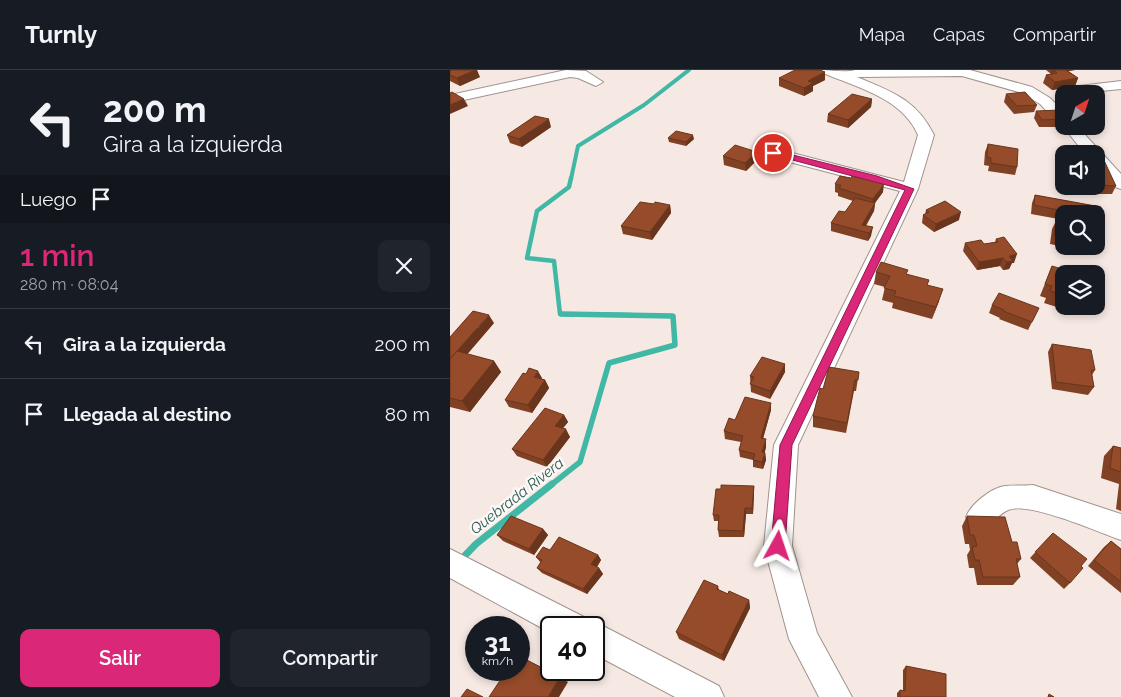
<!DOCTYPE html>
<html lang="es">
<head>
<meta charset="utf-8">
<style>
	:root { --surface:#171b24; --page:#20242c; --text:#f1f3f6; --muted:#9ea1a6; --line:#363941; --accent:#db2777 }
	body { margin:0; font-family:Raleway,sans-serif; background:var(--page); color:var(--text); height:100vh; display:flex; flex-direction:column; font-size:19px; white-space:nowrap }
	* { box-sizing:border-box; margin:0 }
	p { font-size:16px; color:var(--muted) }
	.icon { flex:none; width:28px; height:28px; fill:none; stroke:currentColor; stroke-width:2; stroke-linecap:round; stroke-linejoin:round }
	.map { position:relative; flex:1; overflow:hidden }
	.side { display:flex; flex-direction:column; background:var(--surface); width:450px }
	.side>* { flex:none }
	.banner { background:#171b24; color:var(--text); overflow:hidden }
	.needle { width:32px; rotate:39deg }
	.controls { position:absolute; left:605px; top:15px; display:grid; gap:10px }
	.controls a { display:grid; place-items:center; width:50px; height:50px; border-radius:10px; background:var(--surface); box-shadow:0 2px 8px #0003; font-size:25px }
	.speed { position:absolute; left:15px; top:546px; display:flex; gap:10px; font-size:25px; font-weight:700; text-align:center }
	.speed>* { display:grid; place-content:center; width:65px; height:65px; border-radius:50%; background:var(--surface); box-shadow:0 2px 8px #0003; line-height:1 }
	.speed small { font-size:12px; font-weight:400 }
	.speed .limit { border:2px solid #111; border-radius:8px; background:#fff; color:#111 }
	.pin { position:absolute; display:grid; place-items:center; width:42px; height:42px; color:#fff; margin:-21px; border:2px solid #fff; border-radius:50%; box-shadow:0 1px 5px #0007 }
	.me { position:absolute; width:55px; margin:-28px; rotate:5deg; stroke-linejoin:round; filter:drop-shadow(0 0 4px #0008) }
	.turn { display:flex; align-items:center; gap:18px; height:105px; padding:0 20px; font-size:22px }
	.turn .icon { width:65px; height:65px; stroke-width:2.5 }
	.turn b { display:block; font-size:35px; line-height:42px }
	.then { display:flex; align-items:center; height:48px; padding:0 20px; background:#0003; gap:10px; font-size:19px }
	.round { display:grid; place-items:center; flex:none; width:52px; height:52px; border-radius:10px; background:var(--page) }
	.headline { display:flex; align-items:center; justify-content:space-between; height:85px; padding:0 20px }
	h1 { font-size:30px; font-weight:600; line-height:38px; color:var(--accent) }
	.action { display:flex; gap:10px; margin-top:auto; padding:10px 20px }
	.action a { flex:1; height:58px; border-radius:10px; background:var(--accent); color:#fff; font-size:20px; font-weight:600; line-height:58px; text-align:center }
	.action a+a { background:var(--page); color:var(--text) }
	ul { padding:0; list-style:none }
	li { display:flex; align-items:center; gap:15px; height:70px; padding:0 20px; border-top:1px solid var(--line) }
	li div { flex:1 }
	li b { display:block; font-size:19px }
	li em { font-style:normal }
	header { display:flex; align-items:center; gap:30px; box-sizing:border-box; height:70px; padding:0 25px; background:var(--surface); border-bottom:1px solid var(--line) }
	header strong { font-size:24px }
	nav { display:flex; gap:28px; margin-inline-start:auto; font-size:18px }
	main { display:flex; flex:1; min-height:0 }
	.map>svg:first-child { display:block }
</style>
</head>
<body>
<header>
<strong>Turnly</strong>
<nav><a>Mapa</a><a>Capas</a><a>Compartir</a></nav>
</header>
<main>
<section class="side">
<div class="banner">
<div class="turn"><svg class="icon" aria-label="left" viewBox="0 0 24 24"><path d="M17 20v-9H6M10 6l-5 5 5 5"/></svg><div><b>200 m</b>Gira a la izquierda</div></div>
<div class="then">Luego<svg class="icon" aria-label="arrive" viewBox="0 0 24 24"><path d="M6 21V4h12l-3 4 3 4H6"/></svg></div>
</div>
<div class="headline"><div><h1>1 min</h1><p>280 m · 08:04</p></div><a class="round"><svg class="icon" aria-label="close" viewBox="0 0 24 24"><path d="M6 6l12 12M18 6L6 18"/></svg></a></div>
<ul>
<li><svg class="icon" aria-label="left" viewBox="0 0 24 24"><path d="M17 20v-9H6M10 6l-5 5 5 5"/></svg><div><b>Gira a la izquierda</b></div><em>200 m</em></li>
<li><svg class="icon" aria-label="arrive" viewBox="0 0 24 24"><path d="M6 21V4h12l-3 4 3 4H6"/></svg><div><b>Llegada al destino</b></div><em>80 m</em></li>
</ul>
<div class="action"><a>Salir</a><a>Compartir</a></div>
</section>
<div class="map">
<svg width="671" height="627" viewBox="0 0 671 627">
	<rect width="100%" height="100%" fill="#f6e8e2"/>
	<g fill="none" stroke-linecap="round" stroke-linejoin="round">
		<polyline stroke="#40b8a5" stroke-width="4" points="121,109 128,76 194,35 239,0"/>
		<polyline stroke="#40b8a5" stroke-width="4.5" points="121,108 119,117 87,141 77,188 104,191 110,244 181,245"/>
		<polyline stroke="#40b8a5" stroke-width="5.5" points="101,415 130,392 159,293 225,275 223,246 111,244"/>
		<polyline stroke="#40b8a5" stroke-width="7" points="0,501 26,474 102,414"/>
		<g stroke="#a0938d" stroke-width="2">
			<g id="minor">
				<polygon points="116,0 136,1 153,12 146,16 128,8 120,7 0,33 0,25"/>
				<path d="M371,0C383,0 394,3 405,0H520L582,17L600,28L614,42V56H627L671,104V119L665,117L646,96V84H635L612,55L609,54L590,34L572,23L512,6L407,7C442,22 466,29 484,65L468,119L348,375L342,476L367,563L402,627H369L339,569L314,476L324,375L450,121L317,86L315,83L317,80L323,78L454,112L468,65C452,28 408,18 373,3Z"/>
				<polygon points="671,11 671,19 620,24 629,16"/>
				<path d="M583,415L671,444V470C648,462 579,431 558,440C548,445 540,455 529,459L520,456L516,447C521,434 541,418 555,416C564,415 574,416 583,415Z"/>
				<polygon points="0,479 134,547 137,556 144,553 155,557 269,616 274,627 225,627 144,584 144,558 101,558 101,563 0,508"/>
			</g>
		</g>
		<use href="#minor" fill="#fff" fill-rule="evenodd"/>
	</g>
	<g fill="#814124">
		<polygon points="0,0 30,7 10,16 0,11"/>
		<polygon points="596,0 625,0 618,1 628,8 625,16 602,20 593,13 596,5 601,4"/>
		<polygon points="375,2 375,10 363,16 363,21 354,26 329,16 329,8"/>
		<polygon points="556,24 587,35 584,42 564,44 554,32"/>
		<polygon points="422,29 421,37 398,58 377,52 378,44"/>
		<polygon points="646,35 653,44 650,52 646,52"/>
		<polygon points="586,41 614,46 614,54 612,57 589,57 584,48"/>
		<polygon points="101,57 72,77 60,73 57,65"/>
		<polygon points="218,68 244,69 236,76 219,72"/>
		<polygon points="538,74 567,97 565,105 538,101 539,96 534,95 535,82"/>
		<polygon points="307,82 307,90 296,101 274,95 273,86"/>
		<polygon points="646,84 666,116 662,124 645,124 642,116 646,116"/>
		<polygon points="610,103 614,104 614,116 629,116 628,119 611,117 609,107"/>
		<polygon points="385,114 433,122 425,133 424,141 416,156 421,166 418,171 381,161 381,153 395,142 403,131 388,126 388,123 385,122"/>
		<polygon points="585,125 651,137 650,148 646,156 646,144 614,144 614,150 581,144 582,133"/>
		<polygon points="220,135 221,143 202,170 173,164 171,156"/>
		<polygon points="476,140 509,150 484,162 472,153 473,145 475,144"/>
		<polygon points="606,151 614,152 614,176 631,176 629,180 600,174 602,159"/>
		<polygon points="546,169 564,193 562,193 559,199 553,200 550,196 527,200 513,181 515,173 534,174 545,172"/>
		<polygon points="602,196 614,204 614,236 644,236 641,242 635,240 632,245 594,233 596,228 590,226"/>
		<polygon points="426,202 457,204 478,215 489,231 482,249 442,238 443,233 432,230 435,217 424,214"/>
		<polygon points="542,235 589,238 578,260 549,249 550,248 539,243"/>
		<polygon points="44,253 17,284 44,291 51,302 20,342 0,337 0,267"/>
		<polygon points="602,274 645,300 642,305 644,317 638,325 602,319 598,282"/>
		<polygon points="335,302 320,329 301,322 300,306"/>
		<polygon points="409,302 406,321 404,321 396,363 363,357 363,346 373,319"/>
		<polygon points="92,308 92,309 95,310 99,318 82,343 59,337 55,330"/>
		<polygon points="321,340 313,369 316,377 315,382 316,390 313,399 303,397 303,390 290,387 289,380 291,372 275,369 274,361 285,350"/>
		<polygon points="114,345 118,352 113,358 120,367 97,397 67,386 62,379"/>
		<polygon points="663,376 671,378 671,441 666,439 669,414 651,408 654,386"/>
		<polygon points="304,416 304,423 303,444 296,444 294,467 269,467 268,460 268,451 264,451 263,445 271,419"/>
		<polygon points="517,446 562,472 571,489 567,494 570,507 563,515 527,515 524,498 519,498 517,485 520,480 519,474 515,474 512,456"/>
		<polygon points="93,459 98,465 84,485 53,471 47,465"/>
		<polygon points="603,463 631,496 620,513 614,519 580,488"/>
		<polygon points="661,471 671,479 671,523 638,496 654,477"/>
		<polygon points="100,480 148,485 151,490 147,497 149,498 153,504 137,524 92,503 87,498 91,493 86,487"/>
		<polygon points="268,516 269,520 278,524 299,530 300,538 274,591 229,569 226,562"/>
		<polygon points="456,596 496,627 447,627 447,623 450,620 453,620 453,600"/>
	</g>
	<g fill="#69351d">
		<polygon points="25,0 27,0 30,7 10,16 7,8"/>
		<polygon points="602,0 625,0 607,3 604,0 602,4 601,4"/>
		<polygon points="375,2 375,10 363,16 363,21 354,26 354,18 358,11"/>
		<polygon points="628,8 625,16 602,20 605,12"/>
		<polygon points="14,29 18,36 0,44 0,35"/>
		<polygon points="422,29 421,37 398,58 398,50"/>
		<polygon points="99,49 101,57 72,77 69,69"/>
		<polygon points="243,65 244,69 236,76 236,72"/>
		<polygon points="307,82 307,90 296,101 295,93"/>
		<polygon points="434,114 433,122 422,137 423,129"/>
		<polygon points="425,133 424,141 412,161 412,155"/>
		<polygon points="220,135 221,143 202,170 200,162"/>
		<polygon points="511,142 509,150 484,162 486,154"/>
		<polygon points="423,157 421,166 418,171 419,163"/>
		<polygon points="567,184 564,193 562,193 559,199 553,200 559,186"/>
		<polygon points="553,188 550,196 527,200 529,192"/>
		<polygon points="493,219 489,231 482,249 486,237"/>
		<polygon points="39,245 44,253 3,301 0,290"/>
		<polygon points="44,291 51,302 20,342 12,331"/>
		<polygon points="335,294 335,302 320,329 320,321"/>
		<polygon points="88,301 92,308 88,315 84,307"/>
		<polygon points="95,310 99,318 82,343 78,335"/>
		<polygon points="321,333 321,340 311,375 311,368"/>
		<polygon points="114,345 118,352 109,363 105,356"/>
		<polygon points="116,359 120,367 97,397 93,390"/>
		<polygon points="316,369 316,377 312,389 312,382"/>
		<polygon points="315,383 316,390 313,399 312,392"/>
		<polygon points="304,416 304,423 303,444 302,438"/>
		<polygon points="295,438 296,444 294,467 293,461"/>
		<polygon points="93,459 98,465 84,485 79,479"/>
		<polygon points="148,485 151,490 145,500 141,494"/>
		<polygon points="149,498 153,504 137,524 133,519"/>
		<polygon points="299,530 300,538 274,591 272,585"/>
		<polygon points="110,607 118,612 109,627 98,627"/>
	</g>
	<g fill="#964c2a" stroke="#69351d">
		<polygon points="0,0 25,0 7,8 0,5"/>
		<polygon points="345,0 370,0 375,2 358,11 363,13 354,18 329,8"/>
		<polygon points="604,0 616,0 628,8 605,12 596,5 607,3"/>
		<polygon points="2,22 14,29 0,35 0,23"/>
		<polygon points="575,22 587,35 567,36 556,24"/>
		<polygon points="402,24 422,29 398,50 378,44"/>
		<polygon points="646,35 651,36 651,41 653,41 653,44 646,43"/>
		<polygon points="610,40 614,46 614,49 592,50 586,41"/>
		<polygon points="85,46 99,49 69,69 57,65"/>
		<polygon points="226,61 243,65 236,72 218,68"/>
		<polygon points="538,74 568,79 567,97 541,93 541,88 537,87"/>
		<polygon points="285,75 307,82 295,93 273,86"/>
		<polygon points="646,84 651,84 666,116 649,115 646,109"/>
		<polygon points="610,103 614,104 614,113 613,113"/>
		<polygon points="390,106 401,108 402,106 434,114 423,129 389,118 391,115 385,114"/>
		<polygon points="585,125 651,137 650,148 646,147 646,144 628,144 584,135"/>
		<polygon points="405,128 425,133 412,155 423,157 419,163 381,153 389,141 395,142"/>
		<polygon points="495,131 511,142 486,154 473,145 479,142 476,140"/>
		<polygon points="190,132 204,134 205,132 220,135 200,162 171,156"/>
		<polygon points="606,151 614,152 614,168 604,166"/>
		<polygon points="554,167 567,184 559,186 563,191 557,192 553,188 529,192 515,173 531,170 534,174 548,172 546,169"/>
		<polygon points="431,192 458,200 456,204 479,210 477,215 493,219 486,237 444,226 446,221 434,218 440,206 426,202"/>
		<polygon points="602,196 628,204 614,204 614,225 600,221 602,216 595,214"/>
		<polygon points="646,216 652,218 648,230 646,230"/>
		<polygon points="549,223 589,238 582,252 553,241 554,240 542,235"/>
		<polygon points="23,241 39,245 0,289 0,267"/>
		<polygon points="602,274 641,280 645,300 641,300 644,317 606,312"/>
		<polygon points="7,281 44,291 12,331 0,328 0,289"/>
		<polygon points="312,287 335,294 320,321 300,314 304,307 300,306"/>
		<polygon points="379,297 409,302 408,310 405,310 397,353 363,346 370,318 373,319"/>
		<polygon points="79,298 88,301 84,307 95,310 78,335 55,330 73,303 76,304"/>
		<polygon points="295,327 321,333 311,368 316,369 312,382 315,383 312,392 303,390 305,384 289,380 293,366 274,361 279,348 285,350"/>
		<polygon points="95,338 114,345 105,356 116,359 93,390 62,379"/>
		<polygon points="663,376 671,378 671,402 660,398"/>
		<polygon points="271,415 304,416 302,438 295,438 293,461 268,460 269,445 263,445 266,419 271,419"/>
		<polygon points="61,446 93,459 79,479 47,465"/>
		<polygon points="517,446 555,447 562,472 567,472 571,489 566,489 570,507 533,507 529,490 525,490 522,477 527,476 524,465 520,465"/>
		<polygon points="603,463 637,489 631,496 633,498 620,513 585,482"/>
		<polygon points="109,467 148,485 141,494 149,498 133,519 87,498 92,490 86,487 93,477 100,480"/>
		<polygon points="661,471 671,479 671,512 644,490"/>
		<polygon points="254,510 268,516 267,519 278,524 279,521 299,530 272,585 226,562"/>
		<polygon points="69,586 110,607 98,627 39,627 57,600 69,600"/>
		<polygon points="456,596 496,604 496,627 450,627 450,620 455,621"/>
		<polygon points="17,619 33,627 11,627"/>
		<polygon points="599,624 604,627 598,627"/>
	</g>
	<polygon fill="#db2777" stroke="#8e194d" points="323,80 427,106 464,119 342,375 335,476 333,481 328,483 323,481 321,476 330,375 455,120 320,84 320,81"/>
	<g text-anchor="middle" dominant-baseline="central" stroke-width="5" stroke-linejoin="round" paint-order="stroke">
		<g font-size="15" font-style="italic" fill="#2a5c53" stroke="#fdf7f5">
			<text transform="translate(67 426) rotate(-38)">Quebrada Rivera</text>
		</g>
	</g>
</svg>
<div class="controls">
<a><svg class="needle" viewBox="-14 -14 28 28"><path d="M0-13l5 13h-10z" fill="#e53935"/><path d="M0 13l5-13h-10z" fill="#9ea1a6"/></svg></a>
<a><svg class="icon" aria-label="sound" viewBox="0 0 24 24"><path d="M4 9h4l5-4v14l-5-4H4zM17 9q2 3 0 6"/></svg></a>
<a><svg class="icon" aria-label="search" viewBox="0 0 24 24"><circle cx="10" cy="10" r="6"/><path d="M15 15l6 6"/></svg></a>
<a><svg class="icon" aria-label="layers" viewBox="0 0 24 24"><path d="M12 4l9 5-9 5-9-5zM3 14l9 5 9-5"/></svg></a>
</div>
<div class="speed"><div>31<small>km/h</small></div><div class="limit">40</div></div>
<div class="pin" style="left:323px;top:83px;background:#d93025"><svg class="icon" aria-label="arrive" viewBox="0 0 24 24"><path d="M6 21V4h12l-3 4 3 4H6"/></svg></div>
<svg class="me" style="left:328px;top:476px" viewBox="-20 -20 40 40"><path d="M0-17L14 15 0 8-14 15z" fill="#db2777" stroke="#fff" stroke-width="4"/></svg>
</div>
</main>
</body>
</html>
